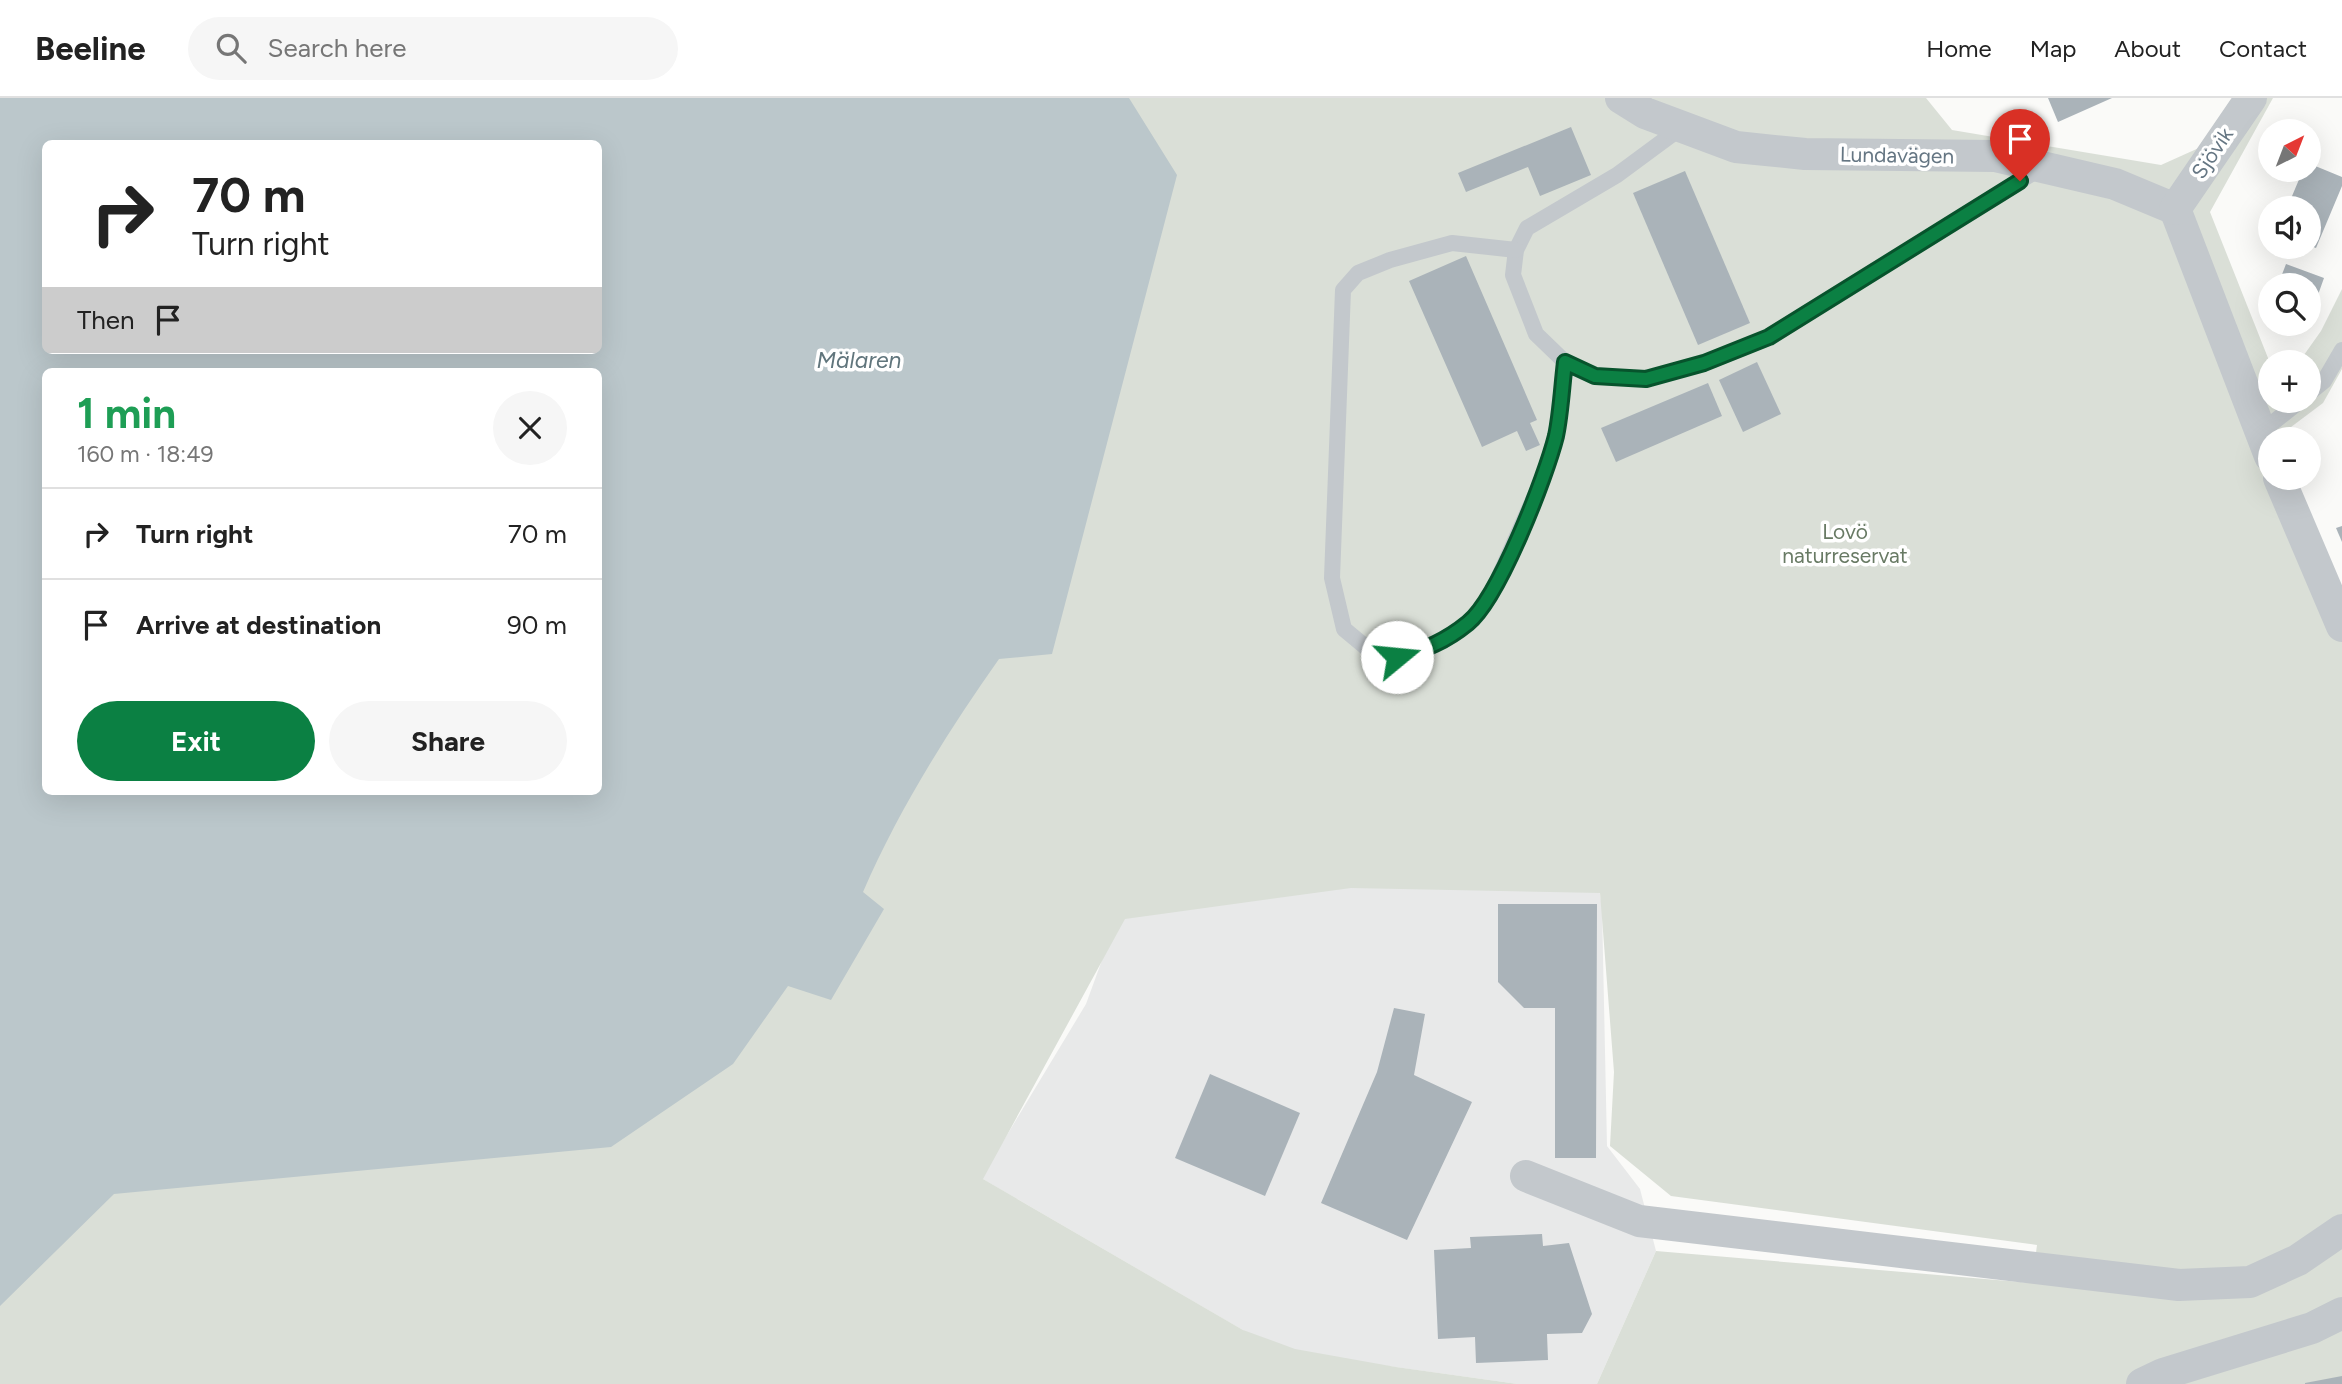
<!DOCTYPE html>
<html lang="en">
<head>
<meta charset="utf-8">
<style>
	:root { --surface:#fff; --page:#f6f6f6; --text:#222; --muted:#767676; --line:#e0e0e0; --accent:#0b8043 }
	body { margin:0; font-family:Figtree,sans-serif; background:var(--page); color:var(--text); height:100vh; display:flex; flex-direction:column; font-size:26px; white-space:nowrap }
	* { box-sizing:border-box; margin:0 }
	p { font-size:23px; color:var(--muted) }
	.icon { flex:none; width:38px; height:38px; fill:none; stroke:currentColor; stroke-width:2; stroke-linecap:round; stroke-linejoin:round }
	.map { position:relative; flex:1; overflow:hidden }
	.drawer { position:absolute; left:42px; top:270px; width:560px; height:427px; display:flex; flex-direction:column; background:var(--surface); border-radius:10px; box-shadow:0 7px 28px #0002 }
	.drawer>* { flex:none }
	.hud { position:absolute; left:42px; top:42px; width:560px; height:214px; border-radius:10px; box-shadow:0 7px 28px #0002; background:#fff; color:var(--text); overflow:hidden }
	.needle { width:46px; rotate:42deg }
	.controls { position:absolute; left:2258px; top:21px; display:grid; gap:14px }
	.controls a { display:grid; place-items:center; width:63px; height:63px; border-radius:50%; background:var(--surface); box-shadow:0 7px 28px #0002; font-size:35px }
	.pin { position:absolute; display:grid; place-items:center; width:60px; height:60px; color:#fff; margin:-72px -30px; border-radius:50% 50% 50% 0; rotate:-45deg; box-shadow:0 0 7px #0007 }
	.pin .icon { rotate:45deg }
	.me { position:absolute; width:77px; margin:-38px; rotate:73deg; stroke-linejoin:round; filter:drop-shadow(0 0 5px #0008) }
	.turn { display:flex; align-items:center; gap:24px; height:147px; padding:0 35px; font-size:32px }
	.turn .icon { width:91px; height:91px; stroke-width:2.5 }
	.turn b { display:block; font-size:49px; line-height:60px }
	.then { display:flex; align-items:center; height:66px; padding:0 35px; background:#0003; gap:14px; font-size:26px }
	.round { display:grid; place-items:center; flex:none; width:74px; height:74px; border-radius:37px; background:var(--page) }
	.summary { display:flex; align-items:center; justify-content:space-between; height:119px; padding:0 35px }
	h1 { font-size:42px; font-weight:700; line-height:52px; color:#1e9e55 }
	.button { display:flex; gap:14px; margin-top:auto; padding:14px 35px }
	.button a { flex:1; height:80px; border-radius:42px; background:var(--accent); color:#fff; font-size:28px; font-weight:700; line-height:80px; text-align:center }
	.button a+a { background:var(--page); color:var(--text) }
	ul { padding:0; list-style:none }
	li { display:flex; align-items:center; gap:21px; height:91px; padding:0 35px; border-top:2px solid var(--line) }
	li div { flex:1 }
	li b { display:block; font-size:26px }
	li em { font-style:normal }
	header { display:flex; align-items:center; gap:42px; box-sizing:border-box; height:98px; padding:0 35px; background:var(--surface); border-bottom:2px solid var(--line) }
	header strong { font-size:33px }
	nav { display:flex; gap:38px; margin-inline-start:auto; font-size:24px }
	.search { width:490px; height:63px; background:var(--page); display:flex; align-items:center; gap:18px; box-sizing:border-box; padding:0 24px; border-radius:38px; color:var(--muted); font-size:26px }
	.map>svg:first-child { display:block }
</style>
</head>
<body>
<header>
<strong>Beeline</strong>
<div class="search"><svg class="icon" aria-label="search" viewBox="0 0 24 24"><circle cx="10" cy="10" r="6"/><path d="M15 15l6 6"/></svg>Search here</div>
<nav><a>Home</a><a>Map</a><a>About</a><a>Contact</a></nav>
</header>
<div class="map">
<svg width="2342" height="1286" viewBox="0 0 2342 1286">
	<rect width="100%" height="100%" fill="#fafaf8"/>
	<polygon fill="#e8e9e9" points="1189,624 1587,705 1602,810 1607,1048 1640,1091 1656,1153 1597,1286 1518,1286 1279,1253 981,1080 1086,906"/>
	<path fill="#dadfd7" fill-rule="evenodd" d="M0,0H1926L1952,32L2161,67L2201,49L2234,0H2273L2210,114L2270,265V303H2308V264H2299L2321,233L2342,191V271L2323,305L2287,332L2284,341H2270L2342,499V1286H1597L1656,1153L2032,1185L2037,1147L1671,1098L1610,1048L1614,974L1600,795L1351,790L1125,821L983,1081L1243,1232L1295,1251L1396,1269L1518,1286H0ZM46,46H598V252H46ZM46,273H598V693H46Z"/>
	<path fill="#bbc7cb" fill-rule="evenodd" d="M0,0H1129L1177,77L1052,556L999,561C948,633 898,713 863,794L884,811L831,902L788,888L733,966L611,1049L114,1096L0,1208ZM46,46H598V252H46ZM46,273H598V693H46Z"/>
	<g fill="#aab3b9">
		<polygon points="2048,0 2112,0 2058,24"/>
		<polygon points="1571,29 1591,77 1540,98 1528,69 1466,94 1458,75"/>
		<polygon points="2308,65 2342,79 2342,88 2316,150 2308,147 2308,110 2287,110 2303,72 2308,72"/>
		<polygon points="1685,73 1750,225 1698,247 1633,95"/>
		<polygon points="1466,158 1537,322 1530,325 1540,347 1526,353 1517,333 1482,349 1409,183"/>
		<polygon points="2286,166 2324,180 2309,222 2308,187 2278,187"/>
		<polygon points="1757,264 1781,316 1743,334 1719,282"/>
		<polygon points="1708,285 1722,318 1616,364 1601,330"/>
		<polygon points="2342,428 2342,444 2336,430"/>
		<polygon points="1498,806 1597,806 1596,1060 1555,1060 1555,910 1524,910 1498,884"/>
		<polygon points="1394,910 1425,916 1414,977 1472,1004 1407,1142 1321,1105 1377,974"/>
		<polygon points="1210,976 1300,1015 1265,1098 1175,1060"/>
		<polygon points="1542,1136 1543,1148 1569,1145 1592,1216 1582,1235 1547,1236 1548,1262 1476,1265 1475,1239 1438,1241 1434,1152 1471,1150 1470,1139"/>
		<polygon points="2342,1278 2342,1286 2305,1286 2305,1285"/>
	</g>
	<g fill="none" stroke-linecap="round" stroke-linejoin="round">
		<g stroke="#c3c8cc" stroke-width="16">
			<polyline points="1682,29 1617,77 1527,130 1516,152 1513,177 1536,236 1565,264 1595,278 1646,281 1704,265 1769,239 2041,70"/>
			<polyline points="1516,152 1452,145 1390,162 1358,175 1343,192 1332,480 1344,531 1368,551 1397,559 1428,551 1470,524 1490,499 1544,377 1556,336 1565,264"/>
			<polyline points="2308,296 2324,283 2342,252"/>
			<polyline points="2260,335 2300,303"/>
		</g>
		<g stroke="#c3c8cc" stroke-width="32">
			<polyline points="1621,0 1645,15 1736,49 1805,56 1995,58 2115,86 2175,111"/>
			<polyline points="2175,111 2270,358"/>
			<polyline points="2175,111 2251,0"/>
			<polyline points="2279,380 2342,528"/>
			<polyline points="1526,1078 1639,1123 2179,1187 2250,1184 2298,1162 2342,1132"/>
			<polyline points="2142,1286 2163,1276 2312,1230 2342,1215"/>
		</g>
	</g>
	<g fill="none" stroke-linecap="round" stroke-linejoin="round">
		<g stroke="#07532c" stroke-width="18">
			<path id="route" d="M1397,559C1425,552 1446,543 1468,525C1499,500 1546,378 1556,338C1561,314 1562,288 1565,264L1595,278L1646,281L1704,265L1769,239L2020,83"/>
		</g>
		<use href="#route" stroke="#0b8043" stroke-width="12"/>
	</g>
	<g text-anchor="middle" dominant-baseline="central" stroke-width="7" stroke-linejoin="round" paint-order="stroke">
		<g font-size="21" fill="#657683" stroke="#fff">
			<text transform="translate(2212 55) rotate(-56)">Sjövik</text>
			<text transform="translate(1897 57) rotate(1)">Lundavägen</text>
		</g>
		<g font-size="21" fill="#687a64" stroke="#fff">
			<text x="1845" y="433">Lovö<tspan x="1845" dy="24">naturreservat</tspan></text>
		</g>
		<g font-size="23" font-style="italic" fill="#60757c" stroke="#fff">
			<text x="859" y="262">Mälaren</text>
		</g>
	</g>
</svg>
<div class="controls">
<a><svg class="needle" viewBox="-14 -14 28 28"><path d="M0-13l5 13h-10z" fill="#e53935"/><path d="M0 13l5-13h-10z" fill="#767676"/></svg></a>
<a><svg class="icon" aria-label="sound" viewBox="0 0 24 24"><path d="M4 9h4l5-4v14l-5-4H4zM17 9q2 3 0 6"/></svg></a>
<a><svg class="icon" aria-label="search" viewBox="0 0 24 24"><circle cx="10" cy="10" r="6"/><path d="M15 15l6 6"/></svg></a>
<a>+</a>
<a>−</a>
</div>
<div class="pin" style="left:2020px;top:83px;background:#d93025"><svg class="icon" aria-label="arrive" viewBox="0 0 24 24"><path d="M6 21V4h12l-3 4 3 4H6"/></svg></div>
<svg class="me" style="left:1397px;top:559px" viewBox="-20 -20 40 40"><circle r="19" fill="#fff"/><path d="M0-13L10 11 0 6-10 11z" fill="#0b8043"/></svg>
<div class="hud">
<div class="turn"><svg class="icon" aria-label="right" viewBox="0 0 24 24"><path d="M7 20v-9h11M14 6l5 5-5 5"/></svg><div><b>70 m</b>Turn right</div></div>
<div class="then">Then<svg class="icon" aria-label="arrive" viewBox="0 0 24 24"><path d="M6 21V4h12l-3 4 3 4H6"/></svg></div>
</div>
<section class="drawer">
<div class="summary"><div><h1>1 min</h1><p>160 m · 18:49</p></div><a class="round"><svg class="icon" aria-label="close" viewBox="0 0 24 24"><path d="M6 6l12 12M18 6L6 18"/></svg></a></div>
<ul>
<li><svg class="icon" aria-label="right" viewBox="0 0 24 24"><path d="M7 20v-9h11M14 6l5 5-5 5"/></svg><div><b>Turn right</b></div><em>70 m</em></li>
<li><svg class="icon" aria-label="arrive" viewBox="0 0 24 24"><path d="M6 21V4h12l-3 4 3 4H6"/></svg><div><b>Arrive at destination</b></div><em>90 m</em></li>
</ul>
<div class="button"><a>Exit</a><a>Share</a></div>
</section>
</div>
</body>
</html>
